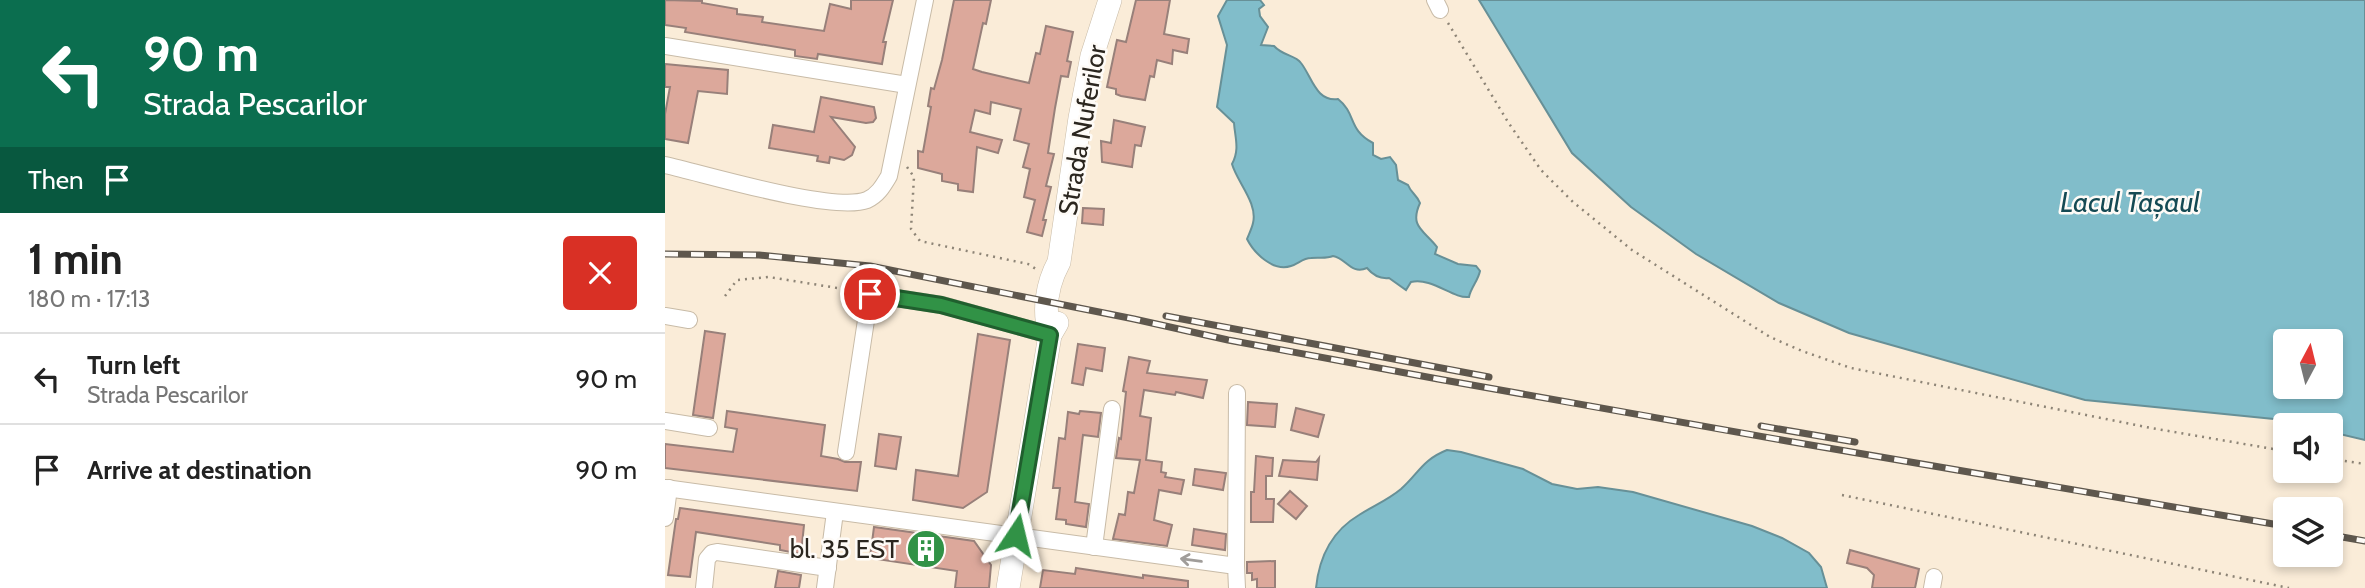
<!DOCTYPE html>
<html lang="en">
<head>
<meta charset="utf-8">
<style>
	:root { --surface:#fff; --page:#f2f2f2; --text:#222; --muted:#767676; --line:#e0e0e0 }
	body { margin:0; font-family:Cabin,sans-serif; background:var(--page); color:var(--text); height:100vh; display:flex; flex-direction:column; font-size:26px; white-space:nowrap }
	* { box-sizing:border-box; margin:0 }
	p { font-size:23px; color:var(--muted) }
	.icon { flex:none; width:38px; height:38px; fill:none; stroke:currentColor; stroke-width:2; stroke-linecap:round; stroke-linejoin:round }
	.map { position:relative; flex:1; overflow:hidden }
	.drawer { display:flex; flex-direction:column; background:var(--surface); width:665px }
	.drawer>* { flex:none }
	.guide { background:#0b6e4f; color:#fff; overflow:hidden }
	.needle { width:46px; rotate:7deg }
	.tools { position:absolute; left:1608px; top:329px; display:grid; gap:14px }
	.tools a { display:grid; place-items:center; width:70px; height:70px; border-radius:7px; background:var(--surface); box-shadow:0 4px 10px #0003; font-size:35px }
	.pin { position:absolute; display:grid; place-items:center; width:60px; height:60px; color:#fff; margin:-30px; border:4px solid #fff; border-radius:50%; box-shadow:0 2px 7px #0007 }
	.me { position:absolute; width:77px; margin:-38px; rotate:10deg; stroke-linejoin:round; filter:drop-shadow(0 0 5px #0008) }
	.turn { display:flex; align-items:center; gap:24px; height:147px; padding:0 28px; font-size:32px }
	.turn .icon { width:91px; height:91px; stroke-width:2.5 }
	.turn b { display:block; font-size:49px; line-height:60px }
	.then { display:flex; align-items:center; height:66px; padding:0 28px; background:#0003; gap:14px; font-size:26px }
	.round { display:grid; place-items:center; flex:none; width:74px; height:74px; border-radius:7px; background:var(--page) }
	.overview { display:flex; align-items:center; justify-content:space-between; height:119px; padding:0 28px }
	h1 { font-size:42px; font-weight:800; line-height:52px }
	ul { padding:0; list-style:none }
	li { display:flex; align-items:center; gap:21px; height:91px; padding:0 28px; border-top:2px solid var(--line) }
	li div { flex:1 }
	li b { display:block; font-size:26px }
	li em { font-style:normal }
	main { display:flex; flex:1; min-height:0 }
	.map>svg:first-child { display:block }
</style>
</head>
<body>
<main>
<section class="drawer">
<div class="guide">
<div class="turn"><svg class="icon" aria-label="left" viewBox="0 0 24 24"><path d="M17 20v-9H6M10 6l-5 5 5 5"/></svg><div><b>90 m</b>Strada Pescarilor</div></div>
<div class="then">Then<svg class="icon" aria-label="arrive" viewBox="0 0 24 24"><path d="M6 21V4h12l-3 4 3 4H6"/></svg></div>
</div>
<div class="overview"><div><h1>1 min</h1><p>180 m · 17:13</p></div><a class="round" style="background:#d93025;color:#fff"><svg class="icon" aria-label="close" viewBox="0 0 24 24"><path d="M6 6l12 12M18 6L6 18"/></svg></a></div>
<ul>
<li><svg class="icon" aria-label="left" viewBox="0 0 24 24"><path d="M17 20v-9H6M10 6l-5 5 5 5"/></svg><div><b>Turn left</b><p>Strada Pescarilor</p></div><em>90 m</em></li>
<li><svg class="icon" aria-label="arrive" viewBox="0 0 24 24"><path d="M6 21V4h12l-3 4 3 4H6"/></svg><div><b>Arrive at destination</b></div><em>90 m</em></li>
</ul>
</section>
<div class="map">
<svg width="1700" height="588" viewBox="0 0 1700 588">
	<rect width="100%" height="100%" fill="#faecd8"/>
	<g fill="#81bdca" stroke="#679097" stroke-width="2" fill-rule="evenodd">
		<path d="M562,0H595L599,5L594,9L595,16L603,27L596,45L609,46C618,56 630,55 636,63C647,77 651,102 673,99C692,114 682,129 708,143V155L716,159L725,157L731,165L733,180L743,185C746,193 752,195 755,203C744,227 759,230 772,247L770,254L793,264L811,266L815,271C813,281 806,287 804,297C788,299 767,277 746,282L741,290L724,278C715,279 707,274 702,268C686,275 681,258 668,256C661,259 654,257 646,258C638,258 633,264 626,266C608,272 589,253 582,239C584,234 587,228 588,223C593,203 572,182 567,164C575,149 570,138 569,123L552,107L562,45L553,16Z"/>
		<path d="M814,0H1700V440L1666,432V425H1637L1609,419L1420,400L1184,333L1114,303L1031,254L966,207L907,153ZM1666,341V387H1620V341Z"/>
		<path d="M782,450L796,452L858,469L887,484L912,489L933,487L968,492L1087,526L1117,538L1144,553L1156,567L1162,588H651C654,558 667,531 694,515C708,506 723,500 736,489C754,473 757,460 782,450Z"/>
	</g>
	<g fill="#dca89b" stroke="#98807a" stroke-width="2">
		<polygon points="0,0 37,1 37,3 72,9 72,14 98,17 97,22 159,31 165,4 186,9 186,0 228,0 218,42 221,42 217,64 153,54 152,59 130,56 130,50 20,32 21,28 0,25"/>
		<polygon points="289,0 326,0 321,24 318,23 308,69 317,72 364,83 371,53 375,54 381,26 408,32 402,61 406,62 403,77 396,76 390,108 383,153 389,154 381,186 386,187 378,220 381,220 377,236 362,232 370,200 359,197 365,169 358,167 364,144 349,140 356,109 326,102 325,114 310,110 305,132 337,140 333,153 312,147 308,192 293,190 293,184 277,181 277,174 253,168 253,151 258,152 266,107 263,106 266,88 269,89 277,60"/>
		<polygon points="471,0 505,0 499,34 524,39 522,53 508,50 507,64 492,60 489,77 485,76 480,100 456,96 451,94 451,89 442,87 452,40 461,42"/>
		<polygon points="0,64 63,70 62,94 33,91 23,143 0,139 0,114 5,87 0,87"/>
		<polygon points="156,97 209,107 211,118 208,122 201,123 166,117 190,147 187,155 179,160 165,157 164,163 152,161 153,156 104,148 108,125 149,132"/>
		<polygon points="449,120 480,127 476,146 470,145 467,167 437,162 436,141 446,143"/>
		<polygon points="418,208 439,209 438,225 417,223"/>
		<polygon points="40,331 60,334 48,418 28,415"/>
		<polygon points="313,334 345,340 322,492 298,508 248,500 251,470 293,476"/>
		<polygon points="413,344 440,348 437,371 421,368 418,385 407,383"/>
		<polygon points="464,357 485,361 482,373 542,380 538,398 511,392 510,395 479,390 475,416 486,418 481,460 497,462 496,472 501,473 500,477 519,480 516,494 494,490 489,520 507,525 502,546 448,539 454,514 460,515 463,492 469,493 475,460 451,458 454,438 456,439 461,392 458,391"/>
		<polygon points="583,402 612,404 610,427 582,425"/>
		<polygon points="631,408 659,415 653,437 626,430"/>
		<polygon points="62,411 160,425 156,456 173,459 180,462 196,462 192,491 0,468 0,444 68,452 72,429 60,427"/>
		<polygon points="415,411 436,413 433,437 418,435 410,502 424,504 421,527 401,524 401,520 391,519 395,488 388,488 394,438 400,439 403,412 414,414"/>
		<polygon points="214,434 236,437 231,469 210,466"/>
		<polygon points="591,456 608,458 607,476 601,476 601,499 609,499 608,522 586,522 586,492 589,492"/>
		<polygon points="654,458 652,480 614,476 618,460 651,462"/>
		<polygon points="530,469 561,473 558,490 528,485"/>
		<polygon points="625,491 642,506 631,519 613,504"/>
		<polygon points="15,508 139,525 136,554 115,550 115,545 31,532 25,577 3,575 11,519 13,519"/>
		<polygon points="209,527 309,541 326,565 324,588 290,588 292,571 205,558"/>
		<polygon points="529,529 561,534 560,550 527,545"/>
		<polygon points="1185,550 1254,569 1250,588 1207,588 1209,575 1202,568 1182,563"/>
		<polygon points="610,561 610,588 592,588 592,579 587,580 587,573 582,573 582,562"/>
		<polygon points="411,568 478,578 478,575 523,581 523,588 375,588 378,570 410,574"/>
		<polygon points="113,571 136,575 134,588 110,588"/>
	</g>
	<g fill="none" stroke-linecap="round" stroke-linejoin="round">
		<g stroke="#c8bba7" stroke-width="18">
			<g id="street">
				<polyline points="770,0 775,10"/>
				<polyline points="0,46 242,85"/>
				<path d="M0,165C41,174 168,213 202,200C213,195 218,186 224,176L260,0"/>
				<polyline points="0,316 24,320"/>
				<polyline points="0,421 44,428"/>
				<polyline points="181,452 205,294 277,305 385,335"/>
				<polyline points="0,488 571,566 572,588"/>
				<polyline points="0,518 4,488"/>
				<polyline points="429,547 447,409"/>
				<polyline points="571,566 572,393"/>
				<polyline points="39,588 42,559 47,553 52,552 163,568"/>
				<polyline points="160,588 170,512"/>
				<polyline points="1267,588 1269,577"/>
			</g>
		</g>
		<g stroke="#c8bba7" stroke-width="24">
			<g id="secondary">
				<path d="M385,335C378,310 382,284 394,262L415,118L427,56L445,0"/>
				<polyline points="343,588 385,335 392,323"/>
			</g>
		</g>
		<g stroke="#8d8476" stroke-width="2.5" stroke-dasharray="2 5" stroke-linecap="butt">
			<polyline points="783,23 843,122 876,170 908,202 967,250 1105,337 1137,351 1186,368 1486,428 1620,451"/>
			<polyline points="242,167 249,177 246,229 255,241 363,264 371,269"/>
			<polyline points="60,296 72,280 104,277 191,291"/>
			<polyline points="1666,459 1700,464"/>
			<polyline points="1177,495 1624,588"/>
		</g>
		<use href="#street" stroke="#fff" stroke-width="16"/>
		<use href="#secondary" stroke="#fff" stroke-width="23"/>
		<g stroke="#5e574d" stroke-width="7">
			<g id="rail">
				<polyline points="0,254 94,255 205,266 469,319 563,340 773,379 1122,441 1620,526"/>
				<polyline points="501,316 824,377"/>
				<polyline points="1096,426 1190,442"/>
				<polyline points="1666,535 1700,541"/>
			</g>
		</g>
		<use href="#rail" stroke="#fefbf7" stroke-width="4.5" stroke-dasharray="13" stroke-linecap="butt"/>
	</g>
	<defs><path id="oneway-shaft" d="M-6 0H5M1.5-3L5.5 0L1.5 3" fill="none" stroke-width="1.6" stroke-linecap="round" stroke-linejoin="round" transform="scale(1.75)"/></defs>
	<use stroke="#a09d9a" href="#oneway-shaft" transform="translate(526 560) rotate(-172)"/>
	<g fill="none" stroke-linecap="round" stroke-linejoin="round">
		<g stroke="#205f2e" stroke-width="18">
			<polyline id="route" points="205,294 276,305 385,335 351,535"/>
		</g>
		<use href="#route" stroke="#319246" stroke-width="12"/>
	</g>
	<defs>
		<g id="building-disc" transform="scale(2.0125)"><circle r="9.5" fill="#319246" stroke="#fefbf7"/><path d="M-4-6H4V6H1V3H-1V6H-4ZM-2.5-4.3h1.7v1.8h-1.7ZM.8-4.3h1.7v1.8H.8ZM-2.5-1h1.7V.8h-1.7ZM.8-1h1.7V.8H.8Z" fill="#fff"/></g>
	</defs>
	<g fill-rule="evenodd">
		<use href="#building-disc" x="261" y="549"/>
	</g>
	<g text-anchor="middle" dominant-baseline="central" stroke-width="5" stroke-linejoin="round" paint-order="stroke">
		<g font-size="26" fill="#2b261f" stroke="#fefbf7">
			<text transform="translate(417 130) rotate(-80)">Strada Nuferilor</text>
		</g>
		<g font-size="26" fill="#2b261f" stroke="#fefbf7" text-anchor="end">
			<text x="234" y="549">bl. 35 EST</text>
		</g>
		<g font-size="28" font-style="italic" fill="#154a54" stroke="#fefbf7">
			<text x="1465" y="202">Lacul Tașaul</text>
		</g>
	</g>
</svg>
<div class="tools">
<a><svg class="needle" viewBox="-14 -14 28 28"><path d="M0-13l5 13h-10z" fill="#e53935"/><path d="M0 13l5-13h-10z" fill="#767676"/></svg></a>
<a><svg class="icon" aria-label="sound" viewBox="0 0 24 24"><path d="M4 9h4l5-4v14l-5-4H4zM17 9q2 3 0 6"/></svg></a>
<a><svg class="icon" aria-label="layers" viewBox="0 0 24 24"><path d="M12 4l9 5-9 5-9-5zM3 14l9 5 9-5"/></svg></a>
</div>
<div class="pin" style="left:205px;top:294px;background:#d93025"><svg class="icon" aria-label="arrive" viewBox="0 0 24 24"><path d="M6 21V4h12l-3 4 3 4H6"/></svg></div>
<svg class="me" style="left:351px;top:535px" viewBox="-20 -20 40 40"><path d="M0-17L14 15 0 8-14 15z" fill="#319246" stroke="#fff" stroke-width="4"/></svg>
</div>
</main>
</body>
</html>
